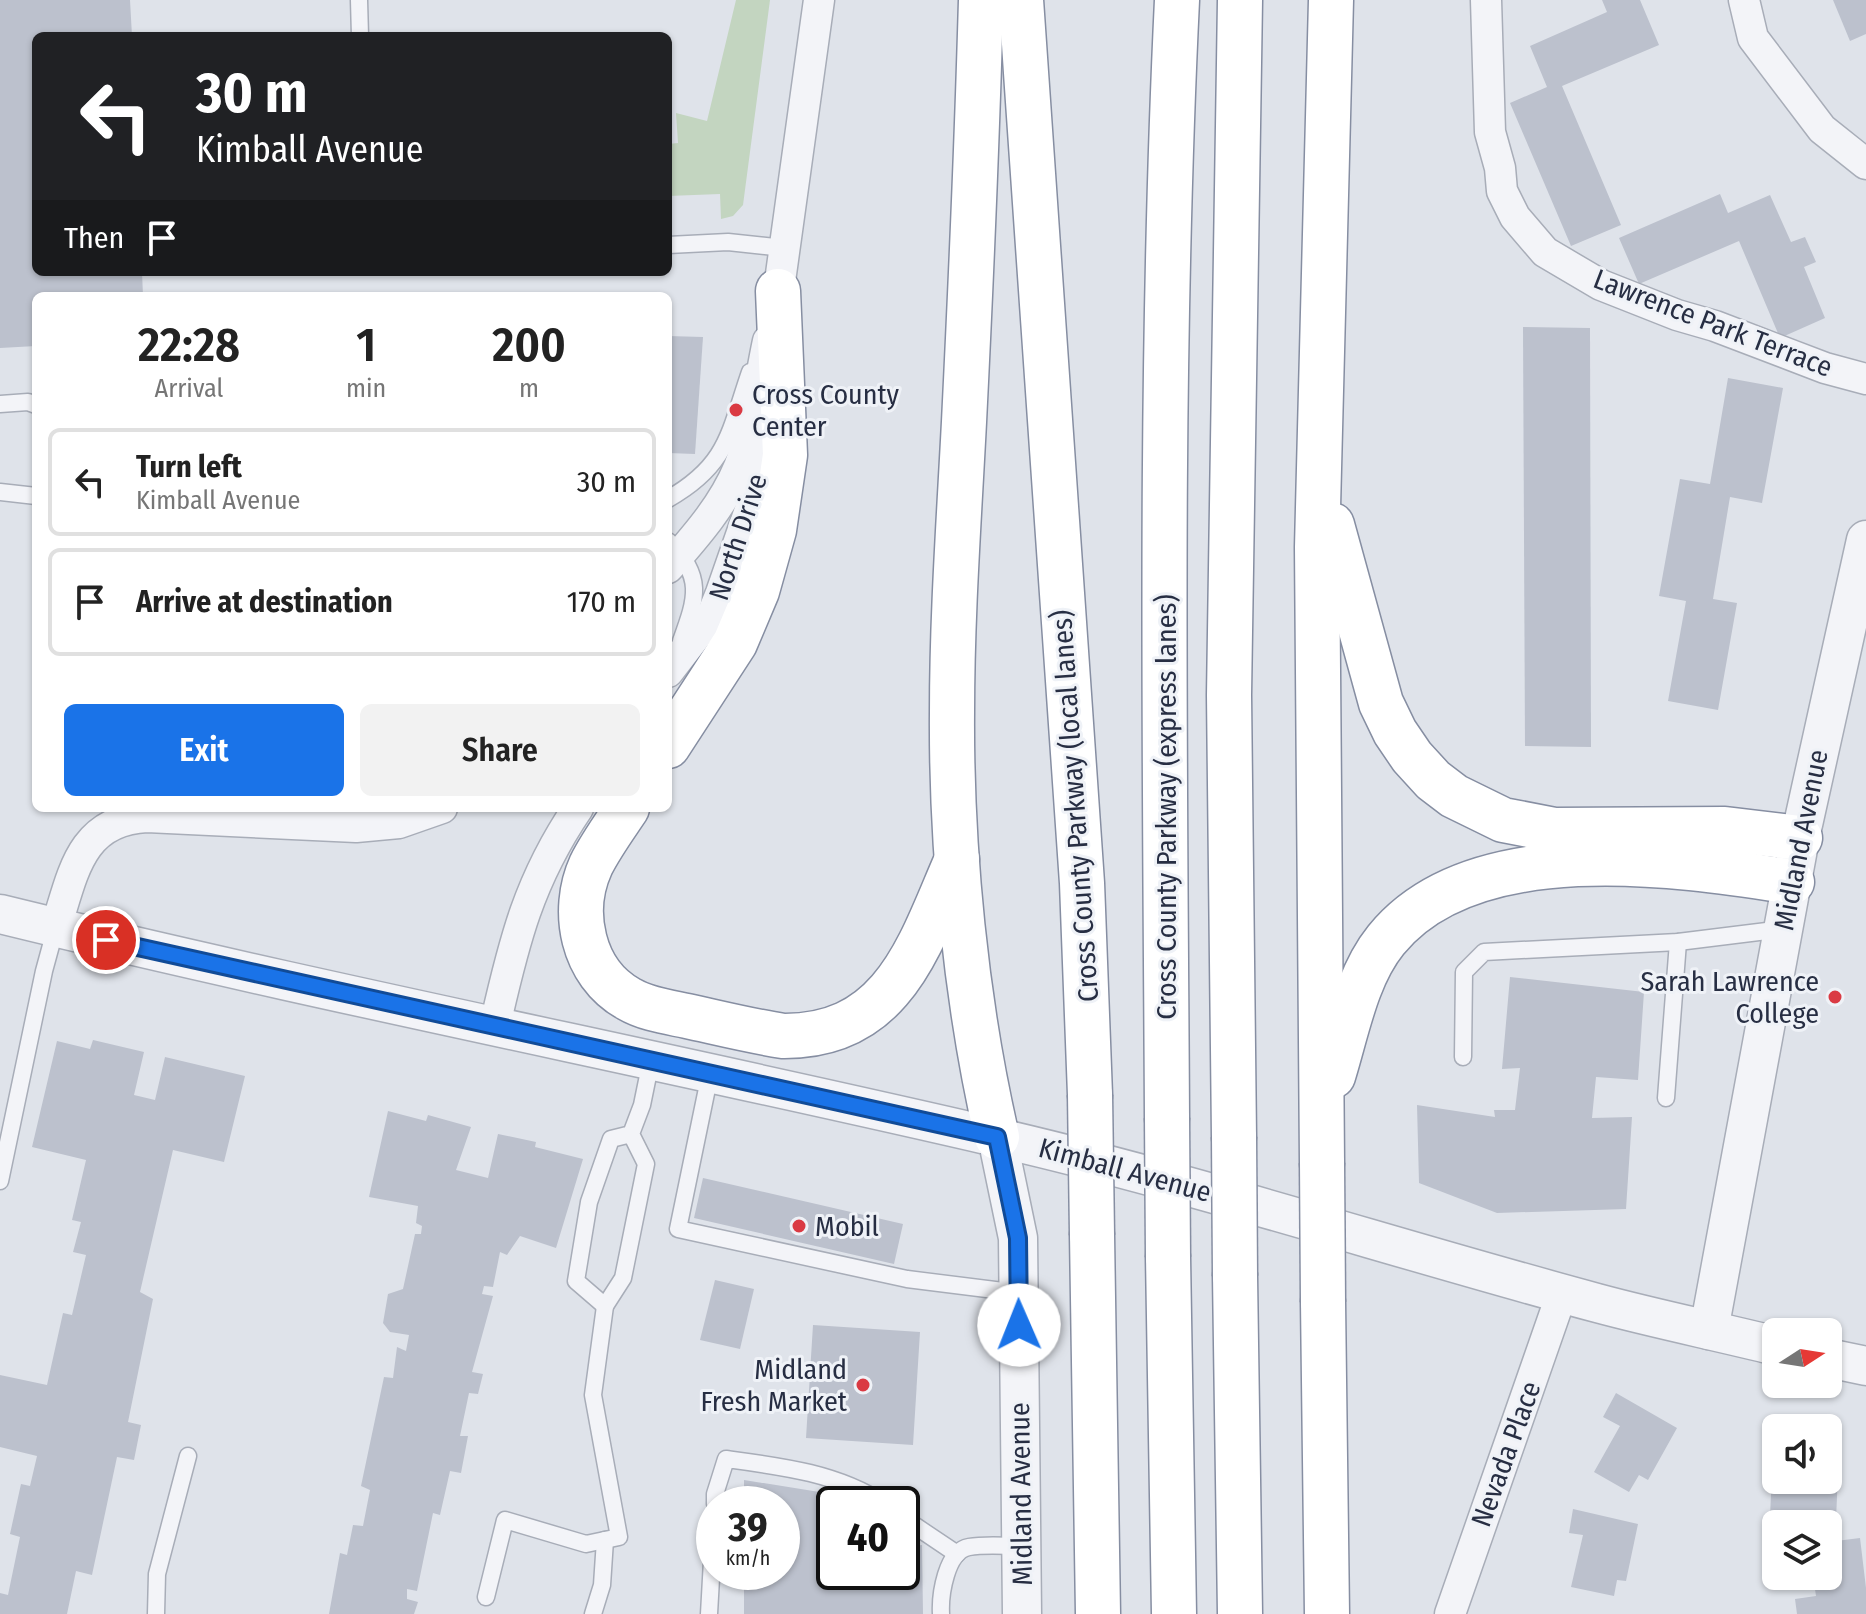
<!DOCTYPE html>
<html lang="en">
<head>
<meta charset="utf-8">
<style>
	:root { --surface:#fff; --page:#f2f2f2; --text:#222; --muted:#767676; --line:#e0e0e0; --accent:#1a73e8 }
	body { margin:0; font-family:"Fira Sans Condensed",sans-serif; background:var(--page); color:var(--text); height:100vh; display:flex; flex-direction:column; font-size:30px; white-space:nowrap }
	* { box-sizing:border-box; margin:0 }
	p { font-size:26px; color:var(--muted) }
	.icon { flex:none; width:44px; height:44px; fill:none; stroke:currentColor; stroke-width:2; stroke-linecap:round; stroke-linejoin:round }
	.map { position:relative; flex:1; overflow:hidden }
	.drawer { position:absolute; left:32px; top:292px; width:640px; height:520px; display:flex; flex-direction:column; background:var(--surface); border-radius:12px; box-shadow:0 2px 6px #0004 }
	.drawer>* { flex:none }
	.banner { position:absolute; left:32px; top:32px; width:640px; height:244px; border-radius:12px; box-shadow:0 2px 6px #0004; background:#202124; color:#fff; overflow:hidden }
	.needle { width:52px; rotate:78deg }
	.controls { position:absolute; left:1762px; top:1318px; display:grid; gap:16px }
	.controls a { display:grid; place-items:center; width:80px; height:80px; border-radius:12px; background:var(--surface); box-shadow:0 2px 6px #0004; font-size:40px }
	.speed { position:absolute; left:696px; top:1486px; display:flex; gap:16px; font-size:40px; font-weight:700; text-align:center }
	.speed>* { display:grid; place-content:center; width:104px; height:104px; border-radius:50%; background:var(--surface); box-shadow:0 2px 6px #0004; line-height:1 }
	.speed small { font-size:20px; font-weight:400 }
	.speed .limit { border:4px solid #111; border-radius:12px; background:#fff; color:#111 }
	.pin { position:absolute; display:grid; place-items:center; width:68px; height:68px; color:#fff; margin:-34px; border:4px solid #fff; border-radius:50%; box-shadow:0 2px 8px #0007 }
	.me { position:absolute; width:88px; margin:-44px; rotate:359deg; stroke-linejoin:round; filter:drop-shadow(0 0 6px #0008) }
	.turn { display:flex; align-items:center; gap:28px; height:168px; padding:0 32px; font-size:36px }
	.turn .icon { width:104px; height:104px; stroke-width:2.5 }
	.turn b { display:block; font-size:56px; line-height:68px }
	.then { display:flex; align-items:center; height:76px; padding:0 32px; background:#0003; gap:16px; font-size:30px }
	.eta { display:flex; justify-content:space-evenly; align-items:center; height:136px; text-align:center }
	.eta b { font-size:48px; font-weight:600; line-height:56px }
	.cta { display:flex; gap:16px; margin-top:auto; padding:16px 32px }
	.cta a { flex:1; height:92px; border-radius:12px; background:var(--accent); color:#fff; font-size:32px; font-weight:600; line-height:92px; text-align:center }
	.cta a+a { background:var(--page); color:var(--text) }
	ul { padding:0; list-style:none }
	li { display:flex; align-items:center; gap:24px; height:108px; margin:0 16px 12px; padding:0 16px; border:4px solid var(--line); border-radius:12px }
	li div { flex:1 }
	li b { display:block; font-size:30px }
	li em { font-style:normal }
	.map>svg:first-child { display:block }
</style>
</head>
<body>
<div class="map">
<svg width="1866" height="1614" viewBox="0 0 1866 1614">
	<rect width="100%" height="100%" fill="#dfe3ea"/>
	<polygon fill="#c3d5c0" points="736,0 770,0 743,205 733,216 721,219 720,194 668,196 668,144 678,143 676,113 707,121"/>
	<g fill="#bcc1cd">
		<polygon points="0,0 130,0 132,36 36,36 36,272 142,272 143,296 36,296 36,346 0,348"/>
		<polygon points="1602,0 1640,0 1659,45 1562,86 1621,225 1571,246 1510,103 1547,87 1530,46 1607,12"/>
		<polygon points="1833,0 1866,0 1866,34 1850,41"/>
		<polygon points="1720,194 1728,213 1770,195 1791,242 1805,237 1816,262 1804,267 1825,318 1780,338 1739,241 1639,284 1619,238"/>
		<polygon points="1523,327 1590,328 1591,747 1525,746"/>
		<polygon points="668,336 703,337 695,454 668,453"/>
		<polygon points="1728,378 1783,388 1762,503 1730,497 1713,599 1737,603 1718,710 1668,701 1686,601 1659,596 1680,479 1710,484"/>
		<polygon points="1510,977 1644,992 1638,1080 1596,1077 1592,1118 1632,1117 1626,1209 1497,1213 1419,1183 1417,1105 1495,1117 1494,1110 1515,1110 1520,1068 1502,1069"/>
		<polygon points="93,1040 144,1052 134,1095 155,1100 165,1057 245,1076 224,1162 173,1150 140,1292 153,1299 128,1422 141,1425 134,1460 117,1457 92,1575 76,1571 67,1614 0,1614 0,1593 8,1595 20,1537 10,1534 21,1484 30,1486 37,1456 0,1447 0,1375 47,1385 63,1313 72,1315 86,1255 73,1252 81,1222 72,1220 86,1160 32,1147 57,1041 90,1049"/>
		<polygon points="388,1111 426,1121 428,1115 471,1127 456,1170 488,1178 498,1134 536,1142 535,1147 583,1159 556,1248 520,1236 507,1255 500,1252 493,1287 484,1286 482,1294 493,1296 472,1372 483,1374 478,1394 469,1393 460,1436 468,1436 461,1473 450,1471 440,1515 433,1513 417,1591 407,1589 407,1599 418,1602 414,1614 329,1614 340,1553 347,1555 353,1525 363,1526 370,1490 361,1486 384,1377 393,1378 397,1347 406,1351 409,1335 390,1332 383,1323 388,1294 403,1289 415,1234 421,1234 422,1226 416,1223 418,1206 369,1197"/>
		<polygon points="703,1178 903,1224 894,1264 694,1218"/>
		<polygon points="715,1280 754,1289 740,1349 700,1340"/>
		<polygon points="813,1325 920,1332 913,1445 806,1438"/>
		<polygon points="1616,1393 1677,1428 1648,1480 1639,1475 1629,1492 1594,1472 1620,1426 1603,1417"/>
		<polygon points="1776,1470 1776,1480 1828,1480 1828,1472 1838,1473 1836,1520 1770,1517 1772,1471"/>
		<polygon points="744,1480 838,1495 838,1504 834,1504 834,1572 902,1572 902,1547 922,1545 923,1614 744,1614 744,1572 782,1572 782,1504 744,1504"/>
		<polygon points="1573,1509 1638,1524 1626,1581 1617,1580 1614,1596 1571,1587 1583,1535 1569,1533"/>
		<polygon points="1860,1538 1866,1588 1866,1614 1797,1614 1795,1599 1816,1596 1813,1576 1828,1576 1828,1542"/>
	</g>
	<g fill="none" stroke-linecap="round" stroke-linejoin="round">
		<g stroke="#a8adb8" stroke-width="19">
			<g id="service">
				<polyline points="359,0 360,36"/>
				<polyline points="668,245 728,242 784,248"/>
				<polyline points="0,404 28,402 36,405"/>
				<polyline points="0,492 36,496"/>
				<path d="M668,499C728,465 729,433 750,372"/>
				<path d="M668,541C704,577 697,597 681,641"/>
				<polyline points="1463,1057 1464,972 1484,952 1678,942 1783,929"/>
				<polyline points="710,1074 678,1229 907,1279 1019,1293"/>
				<polyline points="1666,1098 1678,942"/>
				<polyline points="631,1134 611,1139 589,1202 576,1281 605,1306 623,1278 646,1164 631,1134 642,1105 651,1061"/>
				<polyline points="0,1181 44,971 56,927"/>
				<path d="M715,1504V1494L726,1459C779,1466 838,1473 884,1504"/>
				<polyline points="902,1517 957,1554"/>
				<polyline points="486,1597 505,1520 586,1544 619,1537 593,1395 605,1306"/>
				<polyline points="156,1614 157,1574 188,1456"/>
				<polyline points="593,1614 602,1585 605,1540"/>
				<polyline points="709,1614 714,1525"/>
				<path d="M941,1614C940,1595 946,1551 969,1547C985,1544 1004,1546 1021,1546"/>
			</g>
		</g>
		<g stroke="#a8adb8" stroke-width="33">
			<g id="minor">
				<polyline points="1486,0 1490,132 1500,168 1502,191 1515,217 1545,252 1601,285 1677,315 1715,326 1825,368 1866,379"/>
				<polyline points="1744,0 1753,38 1822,129 1866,164"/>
				<polyline points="776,310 819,0"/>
				<path d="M668,568C695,537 723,506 739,467C755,428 759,382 768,341"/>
				<polyline points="668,672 712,615 721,593 753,501 766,442"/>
				<path d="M56,927C73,874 80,820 147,817L356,827L399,823L442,808"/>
				<path d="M495,1025C514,941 529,880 578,808"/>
				<polyline points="1450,1614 1562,1293"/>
			</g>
		</g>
		<g stroke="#a8adb8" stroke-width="41">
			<g id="tertiary">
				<path d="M0,914C330,995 664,1060 995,1137C1198,1184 1396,1249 1597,1303C1656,1319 1716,1331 1776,1346"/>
				<polyline points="997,1137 1018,1238 1022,1614"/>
				<polyline points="1709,1330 1800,838 1866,540"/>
				<polyline points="1828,1358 1866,1366"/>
			</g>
		</g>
		<g stroke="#868ea2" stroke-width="47">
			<g id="motorway">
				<path d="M981,0C977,141 971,281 964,422C959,519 952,615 952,712C951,850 966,1003 997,1137"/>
				<polyline points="1021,0 1082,883 1090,1095"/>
				<polyline points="1332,525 1381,703 1395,732 1412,757 1433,780 1454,796 1503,820 1555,830 1725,829 1800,838"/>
				<polyline points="668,746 735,643 757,591 774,530 785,455 778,291"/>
				<path d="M627,808C615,826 601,845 591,865C570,911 582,973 629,999C646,1009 668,1012 687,1016C719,1023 751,1031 783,1036C895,1037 920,943 957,859"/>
				<path d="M1333,1076C1347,1031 1356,977 1386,940C1472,834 1674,863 1792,882"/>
				<path d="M1167,1118C1165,745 1159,372 1177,0"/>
				<polyline points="1234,1137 1229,695 1240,0"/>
				<polyline points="1322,1163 1317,547 1331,0"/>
				<polyline points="1092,1235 1098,1614"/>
				<polyline points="1168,1257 1174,1614"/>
				<polyline points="1235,1276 1240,1614"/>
				<polyline points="1323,1302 1327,1614"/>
			</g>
		</g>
		<use href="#service" stroke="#f3f4f8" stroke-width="16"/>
		<use href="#minor" stroke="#f3f4f8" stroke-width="30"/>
		<use href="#tertiary" stroke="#f3f4f8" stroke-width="38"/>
		<use href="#motorway" stroke="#fff" stroke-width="44"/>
		<g stroke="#868ea2" stroke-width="47" stroke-linecap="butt">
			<g id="motorway-bridge">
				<polyline points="1090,1095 1092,1235"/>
				<polyline points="1167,1118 1168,1257"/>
				<polyline points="1234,1137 1235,1276"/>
				<polyline points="1322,1163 1323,1302"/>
			</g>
		</g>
		<use href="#motorway-bridge" stroke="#fff" stroke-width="44"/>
	</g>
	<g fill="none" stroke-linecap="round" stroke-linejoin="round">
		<g stroke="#114b97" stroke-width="20">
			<polyline id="route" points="106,940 997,1137 1018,1238 1019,1325"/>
		</g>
		<use href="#route" stroke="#1a73e8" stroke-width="14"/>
	</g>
	<g fill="#da3a43" stroke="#eff2f7" stroke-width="3">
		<circle cx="736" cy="410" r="8"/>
		<circle cx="1835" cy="997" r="8"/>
		<circle cx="799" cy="1226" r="8"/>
		<circle cx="863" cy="1385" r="8"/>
	</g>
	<g text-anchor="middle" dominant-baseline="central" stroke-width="6" stroke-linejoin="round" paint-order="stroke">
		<g font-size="28" fill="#272e43" stroke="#eff2f7">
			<text transform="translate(1713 323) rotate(21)">Lawrence Park Terrace</text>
			<text transform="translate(738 537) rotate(-72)">North Drive</text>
			<text transform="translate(1075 806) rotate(-94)">Cross County Parkway (local lanes)</text>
			<text transform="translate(1166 807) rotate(-90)">Cross County Parkway (express lanes)</text>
			<text transform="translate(1801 840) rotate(-79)">Midland Avenue</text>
			<text transform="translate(1125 1170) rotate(15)">Kimball Avenue</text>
			<text transform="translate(1506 1454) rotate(-70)">Nevada Place</text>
			<text transform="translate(1021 1494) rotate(-91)">Midland Avenue</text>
		</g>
		<g font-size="28" fill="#272e43" stroke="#eff2f7" text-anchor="start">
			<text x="752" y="394">Cross County<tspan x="752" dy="32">Center</tspan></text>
			<text x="1819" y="981" text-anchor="end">Sarah Lawrence<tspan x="1819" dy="32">College</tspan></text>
			<text x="815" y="1226">Mobil</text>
			<text x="847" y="1369" text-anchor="end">Midland<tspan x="847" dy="32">Fresh Market</tspan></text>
		</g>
	</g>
</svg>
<div class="controls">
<a><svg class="needle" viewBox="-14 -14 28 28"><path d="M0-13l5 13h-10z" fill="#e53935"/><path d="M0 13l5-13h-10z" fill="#767676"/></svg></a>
<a><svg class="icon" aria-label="sound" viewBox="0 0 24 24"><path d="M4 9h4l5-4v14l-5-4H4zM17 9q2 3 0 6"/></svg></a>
<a><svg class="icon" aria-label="layers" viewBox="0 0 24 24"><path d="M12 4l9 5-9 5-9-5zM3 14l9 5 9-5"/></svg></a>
</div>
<div class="speed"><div>39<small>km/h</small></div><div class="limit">40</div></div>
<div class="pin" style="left:106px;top:940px;background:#d93025"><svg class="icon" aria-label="arrive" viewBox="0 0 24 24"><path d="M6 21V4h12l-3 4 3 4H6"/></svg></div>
<svg class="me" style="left:1019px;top:1325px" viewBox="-20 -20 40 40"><circle r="19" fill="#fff"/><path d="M0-13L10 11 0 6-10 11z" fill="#1a73e8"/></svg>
<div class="banner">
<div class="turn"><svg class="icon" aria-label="left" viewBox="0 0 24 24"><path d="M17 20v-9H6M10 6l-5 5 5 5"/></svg><div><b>30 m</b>Kimball Avenue</div></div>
<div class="then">Then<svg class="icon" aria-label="arrive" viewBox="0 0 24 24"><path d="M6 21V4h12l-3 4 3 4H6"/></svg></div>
</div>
<section class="drawer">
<div class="eta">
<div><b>22:28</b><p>Arrival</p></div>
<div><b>1</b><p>min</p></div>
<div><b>200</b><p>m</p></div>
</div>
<ul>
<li><svg class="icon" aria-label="left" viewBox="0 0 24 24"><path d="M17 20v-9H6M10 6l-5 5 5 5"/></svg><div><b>Turn left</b><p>Kimball Avenue</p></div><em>30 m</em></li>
<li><svg class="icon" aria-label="arrive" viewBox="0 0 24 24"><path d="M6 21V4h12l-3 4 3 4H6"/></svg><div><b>Arrive at destination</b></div><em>170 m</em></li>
</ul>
<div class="cta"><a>Exit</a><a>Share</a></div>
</section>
</div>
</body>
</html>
